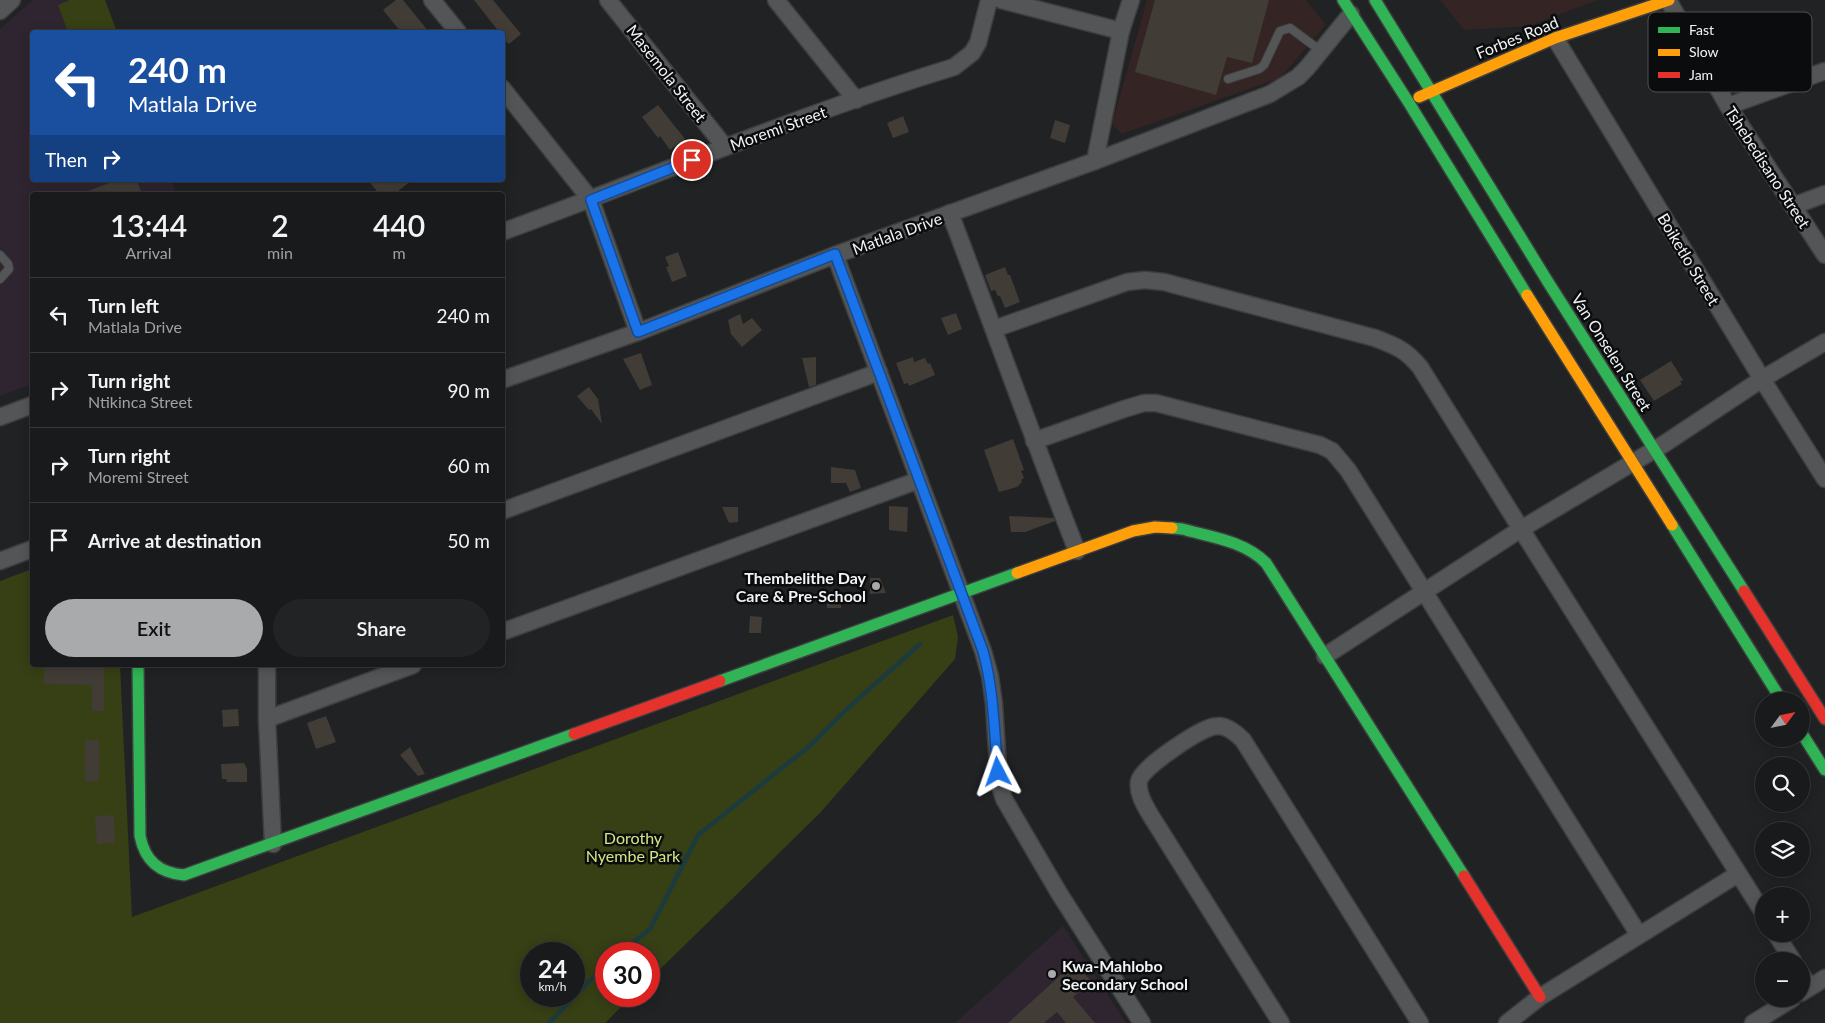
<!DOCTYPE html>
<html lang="en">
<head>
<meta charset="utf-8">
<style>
	:root { --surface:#191a1b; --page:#222324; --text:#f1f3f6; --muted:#9fa1a3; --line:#37383a; --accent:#a9aaac }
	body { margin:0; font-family:Lato,sans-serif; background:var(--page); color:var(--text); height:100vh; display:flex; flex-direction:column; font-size:19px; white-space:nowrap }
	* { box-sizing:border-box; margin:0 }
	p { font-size:16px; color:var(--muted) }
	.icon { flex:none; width:28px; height:28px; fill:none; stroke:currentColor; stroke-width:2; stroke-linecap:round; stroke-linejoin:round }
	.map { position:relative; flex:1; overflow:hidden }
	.sheet { position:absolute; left:30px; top:192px; width:475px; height:475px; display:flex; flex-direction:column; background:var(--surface); border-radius:5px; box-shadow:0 2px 12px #0003,0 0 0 1px var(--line) }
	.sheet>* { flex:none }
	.banner { position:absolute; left:30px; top:30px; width:475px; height:152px; border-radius:5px; box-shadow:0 2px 12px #0003,0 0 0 1px var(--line); background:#1a4fa0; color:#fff; overflow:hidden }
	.needle { width:32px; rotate:57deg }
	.buttons { position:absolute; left:1755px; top:692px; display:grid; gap:10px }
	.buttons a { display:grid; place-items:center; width:55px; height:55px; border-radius:50%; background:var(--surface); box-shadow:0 2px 12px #0003,0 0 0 1px var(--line); font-size:25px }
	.speed { position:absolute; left:520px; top:942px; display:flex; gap:10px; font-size:25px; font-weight:700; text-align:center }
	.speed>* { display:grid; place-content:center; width:65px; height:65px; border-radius:50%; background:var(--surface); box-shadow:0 2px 12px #0003,0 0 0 1px var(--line); line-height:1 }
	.speed small { font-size:12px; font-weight:400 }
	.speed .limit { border:8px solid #d22; background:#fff; color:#111 }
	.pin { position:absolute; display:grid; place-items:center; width:42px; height:42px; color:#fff; margin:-21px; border:2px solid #fff; border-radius:50%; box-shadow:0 1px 5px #0007 }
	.me { position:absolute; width:55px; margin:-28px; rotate:356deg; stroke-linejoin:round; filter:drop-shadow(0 0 4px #0008) }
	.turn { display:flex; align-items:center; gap:18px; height:105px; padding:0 15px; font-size:22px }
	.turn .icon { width:65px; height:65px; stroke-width:2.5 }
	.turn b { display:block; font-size:35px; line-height:42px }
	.then { display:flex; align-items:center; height:48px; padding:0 15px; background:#0003; gap:10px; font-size:19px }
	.eta { display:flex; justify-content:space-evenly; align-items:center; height:85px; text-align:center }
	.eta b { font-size:30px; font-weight:600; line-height:35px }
	.action { display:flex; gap:10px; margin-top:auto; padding:10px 15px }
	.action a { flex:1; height:58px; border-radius:30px; background:var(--accent); color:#111; font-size:20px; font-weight:600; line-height:58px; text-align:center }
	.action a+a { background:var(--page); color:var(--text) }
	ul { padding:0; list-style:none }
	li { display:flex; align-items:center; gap:15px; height:75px; padding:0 15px; border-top:1px solid var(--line) }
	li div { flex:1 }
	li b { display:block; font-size:19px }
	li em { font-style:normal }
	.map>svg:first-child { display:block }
</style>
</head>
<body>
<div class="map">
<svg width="1825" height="1023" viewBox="0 0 1825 1023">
	<rect width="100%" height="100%" fill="#212224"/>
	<g fill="#342423">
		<polygon points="1147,0 1306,0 1326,25 1280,78 1122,134 1112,124"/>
		<polygon points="1440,0 1598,0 1528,26 1464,30"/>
	</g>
	<g fill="#2f2530">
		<polygon points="33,0 105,0 117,32 32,32 32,180 171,180 176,195 32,195 32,384 0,396 0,29"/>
		<polygon points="1063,926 1126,1023 955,1023"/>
	</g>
	<g fill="#373f15" fill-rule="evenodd">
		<polygon points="70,0 105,0 117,32 68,32 58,5"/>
		<path d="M32,569V665H120L132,917L953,615L958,637L955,659L820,813L649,980V954H606V996H632L605,1023H0V581ZM531,954H574V996H531Z"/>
	</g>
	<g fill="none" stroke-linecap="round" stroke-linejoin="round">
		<g stroke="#1c3b3e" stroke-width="4.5">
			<polyline points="619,954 650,929 698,835 812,744 847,709 920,644"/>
			<polyline points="549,1023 606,964"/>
		</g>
	</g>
	<g fill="#423c36">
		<polygon points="396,0 403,0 429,32 401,32 383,10"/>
		<polygon points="474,0 493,0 521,34 509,44 502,37 502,32 499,32"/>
		<polygon points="1155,0 1269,0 1252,63 1227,57 1216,95 1135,72"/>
		<polygon points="658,105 685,139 670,150 660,136 658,138 642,117"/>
		<polygon points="903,116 909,132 893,138 887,123"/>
		<polygon points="1055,120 1070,125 1065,143 1050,138"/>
		<polygon points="117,180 137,180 142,195 81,195 80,194"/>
		<polygon points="368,180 412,180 393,195 380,195"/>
		<polygon points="678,252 687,276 672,282 666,267 669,266 665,257"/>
		<polygon points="1005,267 1008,275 1010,275 1020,302 1005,308 1000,296 998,296 995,290 991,291 985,275"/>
		<polygon points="956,313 962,329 948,335 941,318"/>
		<polygon points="740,314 743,324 752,318 762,330 742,347 731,334 728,320"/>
		<polygon points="641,353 652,385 640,390 623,359"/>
		<polygon points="816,357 816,385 809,387 802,358"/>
		<polygon points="913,357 914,362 925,358 928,364 930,363 935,375 909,386 908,383 904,384 896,363"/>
		<polygon points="1671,361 1683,380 1680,382 1682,384 1654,401 1640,380"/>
		<polygon points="589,387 598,399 602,424 591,409 589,410 577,396"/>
		<polygon points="1013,439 1024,470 1021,471 1024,478 1021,480 1022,482 1017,487 999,492 984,450"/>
		<polygon points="831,467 855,470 861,488 850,492 846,483 831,483"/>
		<polygon points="889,506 908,507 907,532 889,530"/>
		<polygon points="722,507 738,507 738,522 729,523"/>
		<polygon points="1009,516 1054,518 1055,521 1025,532 1011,532"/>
		<polygon points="870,578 880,578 886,593 870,594"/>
		<rect x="827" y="592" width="14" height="16"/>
		<polygon points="750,616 762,617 761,633 749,633"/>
		<polygon points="44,665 104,665 104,711 92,711 92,685 44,684"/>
		<polygon points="238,709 239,726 223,727 222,710"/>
		<polygon points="326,716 336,742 316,749 307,723"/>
		<polygon points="85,740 99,740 99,781 85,782"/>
		<polygon points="410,747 425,774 418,776 400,755"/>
		<polygon points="244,763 247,769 247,782 227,782 226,779 222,779 221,764"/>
		<polygon points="114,815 115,843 97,844 95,816"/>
		<polygon points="1074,963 1091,981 1073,997 1095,1023 1066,1023 1057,1012 1044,1023 1008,1023"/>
	</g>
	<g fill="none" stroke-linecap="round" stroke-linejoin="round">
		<g stroke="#3d3e3f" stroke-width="10">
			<g id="lane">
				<polyline points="1228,79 1259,69 1264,65 1280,31 1290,28 1321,51"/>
				<polyline points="0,255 8,264 9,269 0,279"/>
			</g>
		</g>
		<g stroke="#3d3e3f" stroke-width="19">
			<g id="street">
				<polyline points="432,0 458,32"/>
				<polyline points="608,0 725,147"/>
				<polyline points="776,0 856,100"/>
				<polyline points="1001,0 1121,31"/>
				<polyline points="1668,0 1728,106 1825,255"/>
				<polyline points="0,11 12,0"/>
				<polyline points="1555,38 1762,379 1825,479"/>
				<polyline points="502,88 591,200 638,332"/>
				<polyline points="1728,106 1825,71"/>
				<polyline points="1095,161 1121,31 1131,0"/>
				<polyline points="1793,206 1825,194"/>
				<path d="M950,213C993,326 1033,439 1077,551"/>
				<path d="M502,232C653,177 800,114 954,67L972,53L978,43L989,0"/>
				<polyline points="835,255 983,651 990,676 994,704 999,783 1004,799 1059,893 1142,1023"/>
				<path d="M994,329L1127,282L1145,280L1164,282L1375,338C1396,346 1406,350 1420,367L1521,529L1764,914"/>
				<polyline points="502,380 638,332 835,255 1095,161 1270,94 1298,77 1307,68 1351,14"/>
				<polyline points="0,417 32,405"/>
				<polyline points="1034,441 1124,409 1144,403 1156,403 1320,445 1332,451 1348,470 1639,935"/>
				<polyline points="502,511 879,372"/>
				<polyline points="0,561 32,549"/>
				<polyline points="502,632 919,480"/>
				<polyline points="1325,656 1521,529 1664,444 1762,379 1825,342"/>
				<polyline points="267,665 267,719 273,844"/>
				<polyline points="267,719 413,665"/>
				<polyline points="1776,934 1793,961"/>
				<polyline points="1801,974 1810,987"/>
				<polyline points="1801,993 1825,978"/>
				<path d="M1281,1023L1151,816C1145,806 1137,793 1139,781C1142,767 1195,733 1209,728C1213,726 1217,726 1220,726C1229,727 1237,734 1243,740L1420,1023"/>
				<polyline points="1507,1023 1540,997 1738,874"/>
				<polyline points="1753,1023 1792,999"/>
			</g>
		</g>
		<g stroke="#3d3e3f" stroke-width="14">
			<g id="fast">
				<polyline points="1343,0 1409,103 1527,295"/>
				<polyline points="1375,0 1548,282 1744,591"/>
				<polyline points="1672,525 1782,701"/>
				<path d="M1172,528L1182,529C1211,537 1244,541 1266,563L1464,876"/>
				<path d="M138,665L140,836C145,861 159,873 184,875L574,734"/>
				<polyline points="720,681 1017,573"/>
				<polyline points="1801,732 1825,770"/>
			</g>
		</g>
		<g stroke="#3d3e3f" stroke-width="14">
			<g id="slow">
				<polyline points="1419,97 1555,38 1669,0"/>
				<polyline points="1527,295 1672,525"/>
				<polyline points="1017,573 1133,531 1155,527 1172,528"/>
			</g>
		</g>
		<g stroke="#3d3e3f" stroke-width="14">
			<g id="jam">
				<polyline points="1744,591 1825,719"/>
				<polyline points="574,734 720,681"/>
				<polyline points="1464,876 1540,997"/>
			</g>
		</g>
		<use href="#lane" stroke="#545556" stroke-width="8"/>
		<use href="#street" stroke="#545556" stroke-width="16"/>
		<use href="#fast" stroke="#30b455" stroke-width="11"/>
		<use href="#slow" stroke="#ff9f0a" stroke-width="11"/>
		<use href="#jam" stroke="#e5322d" stroke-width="11"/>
	</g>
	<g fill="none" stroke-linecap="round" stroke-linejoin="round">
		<g stroke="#114b97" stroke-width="12">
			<path id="route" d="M692,160L591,200L638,332L835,254L983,651C994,691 994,731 998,772"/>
		</g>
		<use href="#route" stroke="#1a73e8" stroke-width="9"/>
	</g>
	<g fill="#a9aaac" stroke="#0b0c0d" stroke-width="2">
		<circle cx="876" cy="586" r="5"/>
		<circle cx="1052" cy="974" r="5"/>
	</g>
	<g text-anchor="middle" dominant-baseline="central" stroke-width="5" stroke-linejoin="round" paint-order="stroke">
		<g font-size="16" fill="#f2f3f5" stroke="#0b0c0d">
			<text transform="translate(1517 37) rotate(-22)">Forbes Road</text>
			<text transform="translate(667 73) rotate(52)">Masemola Street</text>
			<text transform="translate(778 128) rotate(-20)">Moremi Street</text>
			<text transform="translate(1768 167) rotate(57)">Tshebedisano Street</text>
			<text transform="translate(897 233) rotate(-20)">Matlala Drive</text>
			<text transform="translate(1689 259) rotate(59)">Boiketlo Street</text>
			<text transform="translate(1612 352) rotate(58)">Van Onselen Street</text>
		</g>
		<g font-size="16" font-weight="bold" fill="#f2f3f5" stroke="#0b0c0d" text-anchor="end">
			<text x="866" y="577">Thembelithe Day<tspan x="866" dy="18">Care &amp; Pre-School</tspan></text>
			<text x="1062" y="965" text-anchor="start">Kwa-Mahlobo<tspan x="1062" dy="18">Secondary School</tspan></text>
		</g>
		<g font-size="16" fill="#d1e781" stroke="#0b0c0d">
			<text x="633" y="837">Dorothy<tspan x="633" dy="18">Nyembe Park</tspan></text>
		</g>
	</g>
	<rect x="1648" y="12" width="164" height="80" rx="8" fill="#0b0c0d" stroke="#505153" stroke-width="1"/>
	<rect x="1658" y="27" width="22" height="6" fill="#30b455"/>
	<rect x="1658" y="49" width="22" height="7" fill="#ff9f0a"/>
	<rect x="1658" y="72" width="22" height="6" fill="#e5322d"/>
	<g font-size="14" fill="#f2f3f5">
		<text x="1689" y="35">Fast</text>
		<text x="1689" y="57">Slow</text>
		<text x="1689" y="80">Jam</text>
	</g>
</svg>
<div class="buttons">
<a><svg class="needle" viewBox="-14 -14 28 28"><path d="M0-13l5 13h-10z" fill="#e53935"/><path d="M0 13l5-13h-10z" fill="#9fa1a3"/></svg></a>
<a><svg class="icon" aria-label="search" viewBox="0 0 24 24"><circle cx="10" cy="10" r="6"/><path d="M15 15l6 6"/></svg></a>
<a><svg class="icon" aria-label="layers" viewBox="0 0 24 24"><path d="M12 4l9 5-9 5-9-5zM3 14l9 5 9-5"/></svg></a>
<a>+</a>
<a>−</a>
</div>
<div class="speed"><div>24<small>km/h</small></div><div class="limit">30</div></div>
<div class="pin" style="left:692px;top:160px;background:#d93025"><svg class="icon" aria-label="arrive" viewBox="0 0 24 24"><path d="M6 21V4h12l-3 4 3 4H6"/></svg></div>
<svg class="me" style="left:998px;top:772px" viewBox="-20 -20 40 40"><path d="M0-17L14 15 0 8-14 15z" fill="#1a73e8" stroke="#fff" stroke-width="4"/></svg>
<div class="banner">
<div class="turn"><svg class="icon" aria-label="left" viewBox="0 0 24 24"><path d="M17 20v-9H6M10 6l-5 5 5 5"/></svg><div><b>240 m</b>Matlala Drive</div></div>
<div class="then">Then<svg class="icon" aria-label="right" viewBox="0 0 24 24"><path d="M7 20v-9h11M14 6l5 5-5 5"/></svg></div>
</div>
<section class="sheet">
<div class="eta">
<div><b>13:44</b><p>Arrival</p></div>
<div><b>2</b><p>min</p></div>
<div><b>440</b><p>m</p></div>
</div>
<ul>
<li><svg class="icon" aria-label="left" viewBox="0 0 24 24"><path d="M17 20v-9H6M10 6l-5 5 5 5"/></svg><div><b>Turn left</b><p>Matlala Drive</p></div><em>240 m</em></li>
<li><svg class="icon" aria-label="right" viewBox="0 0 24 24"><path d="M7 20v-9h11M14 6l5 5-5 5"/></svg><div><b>Turn right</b><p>Ntikinca Street</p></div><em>90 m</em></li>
<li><svg class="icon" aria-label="right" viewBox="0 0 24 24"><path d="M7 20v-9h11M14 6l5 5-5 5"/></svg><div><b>Turn right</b><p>Moremi Street</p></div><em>60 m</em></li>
<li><svg class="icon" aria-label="arrive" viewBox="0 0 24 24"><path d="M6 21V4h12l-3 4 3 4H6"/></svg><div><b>Arrive at destination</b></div><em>50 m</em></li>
</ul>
<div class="action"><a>Exit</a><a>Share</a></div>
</section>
</div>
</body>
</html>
